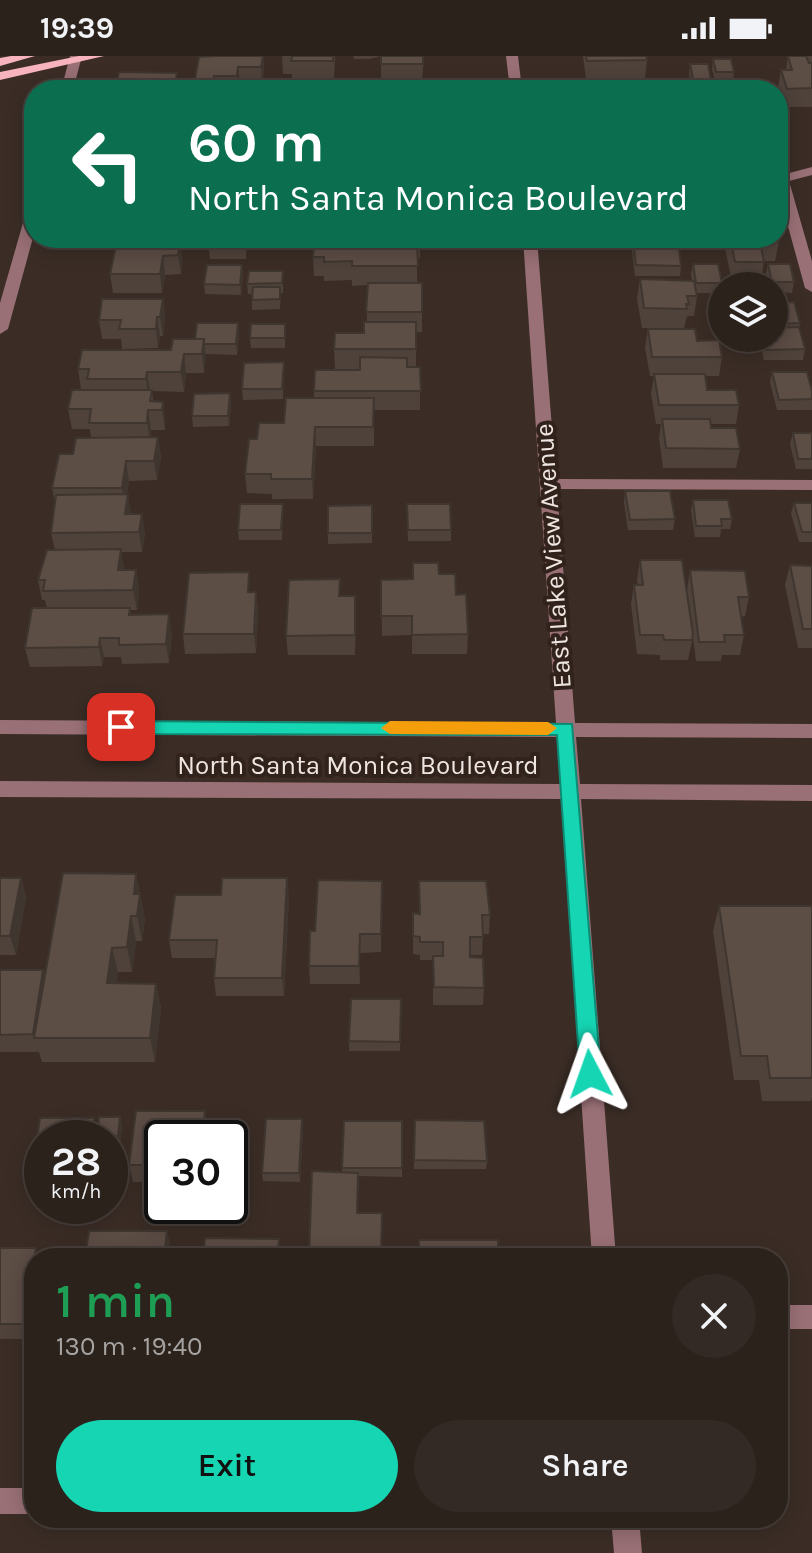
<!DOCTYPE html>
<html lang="en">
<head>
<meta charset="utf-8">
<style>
	:root { --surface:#2c221c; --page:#342a25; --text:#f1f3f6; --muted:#a6a4a3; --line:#483f3b; --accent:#15d5b3 }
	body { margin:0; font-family:Karla,sans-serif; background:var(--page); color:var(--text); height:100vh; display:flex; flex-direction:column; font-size:30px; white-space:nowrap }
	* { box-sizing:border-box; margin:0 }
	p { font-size:26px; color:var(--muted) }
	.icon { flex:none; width:44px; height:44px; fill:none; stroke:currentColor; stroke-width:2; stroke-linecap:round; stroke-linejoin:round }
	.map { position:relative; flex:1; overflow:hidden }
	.details { position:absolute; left:24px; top:1192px; width:764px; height:280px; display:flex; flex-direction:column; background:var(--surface); border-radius:32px; box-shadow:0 4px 20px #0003,0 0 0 2px var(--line) }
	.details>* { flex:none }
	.top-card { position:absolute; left:24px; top:24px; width:764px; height:168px; border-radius:32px; box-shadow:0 4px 20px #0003,0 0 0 2px var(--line); background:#0b6e4f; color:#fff; overflow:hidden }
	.controls { position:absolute; left:708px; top:216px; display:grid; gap:16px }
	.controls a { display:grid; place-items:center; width:80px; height:80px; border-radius:50%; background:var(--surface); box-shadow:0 4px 20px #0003,0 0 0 2px var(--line); font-size:40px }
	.speed { position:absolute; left:24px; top:1064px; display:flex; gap:16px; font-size:40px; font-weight:700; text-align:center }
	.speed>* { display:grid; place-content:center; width:104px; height:104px; border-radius:50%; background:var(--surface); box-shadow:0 4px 20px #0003,0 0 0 2px var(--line); line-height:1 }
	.speed small { font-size:20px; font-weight:400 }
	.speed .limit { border:4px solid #111; border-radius:12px; background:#fff; color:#111 }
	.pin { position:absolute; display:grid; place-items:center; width:68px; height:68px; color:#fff; margin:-34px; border-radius:16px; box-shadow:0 4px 12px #0006 }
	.me { position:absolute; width:88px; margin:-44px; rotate:356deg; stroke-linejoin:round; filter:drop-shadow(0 0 6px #0008) }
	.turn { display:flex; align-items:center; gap:28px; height:168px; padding:0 32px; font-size:36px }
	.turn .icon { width:104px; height:104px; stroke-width:2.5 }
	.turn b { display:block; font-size:56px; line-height:68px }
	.round { display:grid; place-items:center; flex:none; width:84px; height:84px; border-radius:42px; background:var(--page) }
	.overview { display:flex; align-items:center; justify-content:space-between; height:136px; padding:0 32px }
	h1 { font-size:48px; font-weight:600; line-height:60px; color:#1e9e55 }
	.cta { display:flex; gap:16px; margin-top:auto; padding:16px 32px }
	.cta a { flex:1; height:92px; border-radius:48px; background:var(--accent); color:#111; font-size:32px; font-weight:600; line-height:92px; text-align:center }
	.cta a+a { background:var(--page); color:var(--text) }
	.status { display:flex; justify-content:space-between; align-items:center; height:56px; padding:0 40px; background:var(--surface); direction:ltr }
	.status svg { height:22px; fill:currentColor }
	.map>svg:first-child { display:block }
</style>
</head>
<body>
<div class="status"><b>19:39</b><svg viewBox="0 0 49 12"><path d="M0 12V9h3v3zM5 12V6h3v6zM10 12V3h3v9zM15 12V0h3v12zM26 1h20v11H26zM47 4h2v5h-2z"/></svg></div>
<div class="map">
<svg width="812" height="1497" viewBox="0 0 812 1497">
	<rect width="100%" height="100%" fill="#3b2d26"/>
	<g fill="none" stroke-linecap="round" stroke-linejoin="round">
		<g fill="#997076" fill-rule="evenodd">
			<polygon points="70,0 82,0 73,34 61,34"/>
			<polygon points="506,0 518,0 522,34 510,34"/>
			<polygon points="812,111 812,119 789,125 812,205 812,236 805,232 778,134 778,120"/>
			<polygon points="34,149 34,178 8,273 0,278 0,247 27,153"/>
			<polygon points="523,182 537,182 556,423 812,424 812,434 557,433 575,667 812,668 812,682 576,681 580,728 812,729 812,745 581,743 616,1202 592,1202 561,743 0,741 0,725 560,728 557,681 0,678 0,664 556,667"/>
			<rect x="778" y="1249" width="34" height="24"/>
			<rect x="0" y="1432" width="34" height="26"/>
			<polygon points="611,1462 639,1462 642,1497 614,1497"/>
		</g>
		<g fill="#f8b4be" fill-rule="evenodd">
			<polygon points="11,0 35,0 0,10 0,2"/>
			<polygon points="79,0 104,0 0,24 0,16"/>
		</g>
	</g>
	<g fill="#4f423b">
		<polygon points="263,0 264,15 262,29 240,29 239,34 195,34 194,28"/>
		<polygon points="282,0 335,0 334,23 292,24 292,18 283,18"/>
		<polygon points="353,0 381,0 370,3 354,3"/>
		<polygon points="381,0 424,0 422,26 381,26"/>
		<polygon points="583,0 646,0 647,4 645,22 586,23"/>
		<polygon points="788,0 812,0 812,51 784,51 778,32 781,14 786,14"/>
		<polygon points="713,3 734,16 733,26 715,26 712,13"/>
		<polygon points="690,8 711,23 709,32 692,32 689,18"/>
		<polygon points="152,182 198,182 197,193 181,193 182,206 181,218 165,219 162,237 113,237 110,218 153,186"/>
		<polygon points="210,182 247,182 246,203 210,203 209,193"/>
		<rect x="267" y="182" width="33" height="1"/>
		<polygon points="335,182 420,182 420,202 417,202 417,227 422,227 422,276 416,276 416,311 420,311 420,354 374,354 374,390 316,390 313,443 272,443 272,438 247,437 245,418 257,383 284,367 314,342 314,335 360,314 360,313 335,313 334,293 364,277 367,266 367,229 352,230 352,224 324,225 324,220 314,220 313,201 335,188"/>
		<polygon points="723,182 778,182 779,186 775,205 764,205 761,225 732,226"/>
		<polygon points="633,185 681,210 680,220 635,220 632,195"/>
		<polygon points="693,208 722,227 720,237 696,237 697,240 694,260 687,260 684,272 642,272 637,243 640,223 692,225 691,218"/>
		<polygon points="768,208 794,226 792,237 774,236 774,230 769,230 766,218"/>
		<polygon points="242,209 243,219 241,239 205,238 204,228"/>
		<polygon points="283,215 283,237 281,237 280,253 252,254 252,238 248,238 247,228"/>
		<polygon points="163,243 165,262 163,280 160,280 158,292 122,293 121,283 102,283 99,264"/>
		<polygon points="774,247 800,267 799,272 805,293 803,304 764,304 759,282 774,282"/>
		<polygon points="238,267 239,277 237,299 205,298 204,317 186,317 184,336 152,335 153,345 163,346 165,365 165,374 151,374 150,381 158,381 161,401 157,424 129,425 127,438 131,458 145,477 142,496 121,496 124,514 136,514 139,534 137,554 130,554 131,559 172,578 169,607 122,608 121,601 104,601 102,610 30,611 25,592 47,552 45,544 42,544 38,524 55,494 51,477 55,446 52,432 73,398 91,382 90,373 72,373 68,353 89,334 89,333 81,333 78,313 171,294 195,283"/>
		<polygon points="285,268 285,292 251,292 250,282"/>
		<polygon points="648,273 697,285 722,301 719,320 705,320 707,334 739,349 736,368 711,368 711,372 740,393 736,412 663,412 659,382 661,368 656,368 651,337 654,320 650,320 645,292"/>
		<polygon points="284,306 283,343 243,344 242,333"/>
		<polygon points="772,316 812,335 812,354 777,354 770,326"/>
		<polygon points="230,337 231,348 229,370 193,371 192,360"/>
		<polygon points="793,377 812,377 812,413 796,413 790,388"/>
		<polygon points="625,435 675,463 673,474 628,474 624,446"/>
		<polygon points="693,444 732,463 730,473 721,473 720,481 695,481 691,454"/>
		<polygon points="794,447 812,447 812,486 799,486 791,457"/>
		<polygon points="283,448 282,484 239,484 238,474"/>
		<polygon points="407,448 451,474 451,485 408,485"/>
		<polygon points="372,449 372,487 328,488 328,477"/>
		<polygon points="640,504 687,534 690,514 749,541 745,560 741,561 744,579 740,599 722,599 721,605 696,605 693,581 688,604 660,604 660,599 637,598 631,548 634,529 638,529 637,524"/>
		<polygon points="790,509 812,510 812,592 798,592 785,529"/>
		<polygon points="439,518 456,539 468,578 467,598 412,598 412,579 382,580 381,524 413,523"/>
		<polygon points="340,523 340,540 356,559 355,599 288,599 286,580"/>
		<polygon points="251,536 256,536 258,555 256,597 185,598 183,578"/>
		<polygon points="136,818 145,863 142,885 136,885 132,916 118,916 116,928 156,928 161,952 155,1006 42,1006 39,996 0,996 0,914 43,914 45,921"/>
		<polygon points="0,822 21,822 26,841 16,899 0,899"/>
		<polygon points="382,825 381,896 360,897 360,928 310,928 309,910 315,875"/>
		<polygon points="221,839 289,840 284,940 216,940 214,922 215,902 172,902 169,884"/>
		<polygon points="719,850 812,850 812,1042 811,1045 762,1045 759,1024 734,1024 713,875"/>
		<polygon points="413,857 490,859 489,878 483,878 482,899 470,899 484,932 483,949 433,949 433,904 420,904 420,899 413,898"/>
		<polygon points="401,943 400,995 349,995 349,985"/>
		<polygon points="136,1055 205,1055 208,1072 207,1082 162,1082 162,1126 133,1126 129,1109"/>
		<polygon points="120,1061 122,1070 120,1089 110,1089 110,1082 97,1082 97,1081"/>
		<polygon points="40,1062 94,1062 97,1072 95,1082 42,1082 42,1123 36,1123 32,1114"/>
		<polygon points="302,1063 303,1072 300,1126 263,1125 262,1117"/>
		<polygon points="415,1064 487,1105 486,1113 414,1113"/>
		<polygon points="402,1065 402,1121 358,1120 359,1134 342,1116 342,1112"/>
		<polygon points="0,1192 34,1202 34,1259 30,1283 0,1283"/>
	</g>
	<g fill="#403630">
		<polygon points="263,0 264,15 262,29 261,11"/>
		<polygon points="238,11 240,29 239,34 237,20"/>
		<polygon points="180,187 182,206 181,218 178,199"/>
		<polygon points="163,200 165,219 162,237 160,218"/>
		<polygon points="242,209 243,219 241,239 240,229"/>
		<polygon points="163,243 165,262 163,280 160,261"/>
		<polygon points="157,261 160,280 158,292 156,273"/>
		<polygon points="238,267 239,277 237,299 236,288"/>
		<polygon points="204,283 206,302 204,317 202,298"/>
		<polygon points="184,298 186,317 184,336 181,316"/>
		<polygon points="147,316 150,335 148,343 146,323"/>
		<polygon points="230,337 231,348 229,370 228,360"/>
		<polygon points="163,346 165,365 165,374 162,354"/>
		<polygon points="148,354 151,374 150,386 147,367"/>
		<polygon points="315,371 316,390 313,443 312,423"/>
		<polygon points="158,381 161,401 157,424 154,405"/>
		<polygon points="126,405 129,425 125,451 122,432"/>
		<polygon points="128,438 131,457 128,478 125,458"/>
		<polygon points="142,458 145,477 142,496 139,476"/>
		<polygon points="121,493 124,512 121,534 118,514"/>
		<polygon points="136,514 139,534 137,554 133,534"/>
		<polygon points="256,536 258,555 256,597 254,578"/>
		<polygon points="169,558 172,578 169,607 166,588"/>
		<polygon points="100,582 104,601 102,610 99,591"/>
		<polygon points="136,818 145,863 142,885 137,860 134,838"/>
		<polygon points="21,822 26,841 16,899 10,880"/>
		<polygon points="287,822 289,840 284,940 282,922"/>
		<polygon points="131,860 136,885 132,916 127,891"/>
		<polygon points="360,878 360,928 359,910"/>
		<polygon points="112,892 118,916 113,952 107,927"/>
		<polygon points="43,914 48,931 35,982 33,978"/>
		<polygon points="156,928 161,952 155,1006 150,982"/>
		<polygon points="205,1055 208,1072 207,1082 202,1082"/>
		<polygon points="120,1061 122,1070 120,1089 118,1080"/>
		<polygon points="94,1062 97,1072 95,1082 92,1082"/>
		<polygon points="302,1063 303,1072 300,1126 299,1117"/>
		<polygon points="167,1175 171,1191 170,1202 164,1202"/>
		<polygon points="34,1205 34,1259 30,1283 24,1268"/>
	</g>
	<g fill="#5c4d45" stroke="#403630" stroke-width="2">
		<polygon points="213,0 263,0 261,11 238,11 237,20 214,20 213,28 194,28 199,1"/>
		<polygon points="292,0 333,0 333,5 291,5"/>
		<rect x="381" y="0" width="42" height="8"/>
		<polygon points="586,0 646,0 647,4 587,5"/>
		<polygon points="788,0 806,0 809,7 812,7 812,32 787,33 781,14 792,14"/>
		<polygon points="713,3 731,3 734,16 716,16"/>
		<polygon points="690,8 708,8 711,23 693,23"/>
		<polygon points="119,16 177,17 175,28 180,28 178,34 115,34"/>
		<polygon points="273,25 317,25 316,34 272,34"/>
		<polygon points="726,30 767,30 768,34 727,34"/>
		<polygon points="210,182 246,182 245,192 209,193"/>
		<polygon points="335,182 420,182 420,183 334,184"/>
		<polygon points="730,182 778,182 779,186 760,186 764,206 735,206"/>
		<polygon points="117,185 180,187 178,199 163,200 160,218 110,218"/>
		<polygon points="633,185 678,185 681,210 636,209"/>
		<polygon points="417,187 418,210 352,210 352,205 324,206 324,201 313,201 314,188"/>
		<polygon points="693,208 718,208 722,227 696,227"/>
		<polygon points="768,208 790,208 794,226 772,226"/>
		<polygon points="207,209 242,209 240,229 204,228"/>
		<polygon points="249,215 283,215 282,227 247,228"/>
		<polygon points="640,223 694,225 697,240 687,240 689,248 686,248 687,253 644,252"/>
		<polygon points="368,227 422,227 422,256 366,256"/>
		<polygon points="253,231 280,231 280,243 252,244"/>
		<polygon points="102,243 163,243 160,261 157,261 156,273 119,273 121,264 99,264"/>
		<polygon points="794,246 800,267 774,268 774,247"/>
		<polygon points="364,266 416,266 416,293 334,293 335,277 364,277"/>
		<polygon points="197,267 238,267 236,288 204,288 204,283 195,283"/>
		<polygon points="251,268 285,268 285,282 250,282"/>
		<polygon points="799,271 805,293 766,294 764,282 774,282 774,272"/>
		<polygon points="648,273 695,273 697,285 719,284 722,301 652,301"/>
		<polygon points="173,283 204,283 202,298 184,298 181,316 147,316 146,323 87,323 89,313 78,313 82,294 171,294"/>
		<polygon points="360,301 407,302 407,311 420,311 421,335 314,335 315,314 360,314"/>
		<polygon points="284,306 282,333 242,333 244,307"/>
		<polygon points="772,316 807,316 812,335 812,343 779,344"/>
		<polygon points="654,318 705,318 707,334 736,334 739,349 659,349"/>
		<polygon points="72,334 152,334 150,345 163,346 162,354 148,354 147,367 89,367 91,353 68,353"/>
		<polygon points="230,337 228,360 192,360 194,338"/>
		<polygon points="286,342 374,342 373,371 315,371 312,423 271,423 271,418 245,418 249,383 257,383 259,367 284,367"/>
		<polygon points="662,363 710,363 711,372 736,372 740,393 666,392"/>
		<polygon points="793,377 812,377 812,403 798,403"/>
		<polygon points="158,381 154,405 126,405 122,432 52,432 59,398 73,398 76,382"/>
		<polygon points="625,435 670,435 675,463 630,464"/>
		<polygon points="128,438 125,458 142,458 139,476 51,477 56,439"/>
		<polygon points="693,444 728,444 732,463 721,463 722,470 696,470"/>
		<polygon points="794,447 812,447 812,476 802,476"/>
		<polygon points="240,448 283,448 281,474 238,474"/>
		<polygon points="407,448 450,448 451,474 408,474"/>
		<polygon points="372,449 372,477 328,477 328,450"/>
		<polygon points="121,493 118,514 136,514 133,534 43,535 45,524 38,524 47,494"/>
		<polygon points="640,504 682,504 693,578 692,584 664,584 663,579 640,579 634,529 643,529"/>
		<polygon points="413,507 438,507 439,518 455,518 456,539 466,538 468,578 412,579 412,560 381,560 381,524 413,523"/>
		<polygon points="790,509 812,510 812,573 803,573"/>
		<polygon points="690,514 745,515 749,541 738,541 744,579 724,579 725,586 699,586"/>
		<polygon points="249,516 248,536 256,536 254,578 183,578 189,517"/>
		<polygon points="340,523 339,540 355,540 355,579 286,580 289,524"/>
		<polygon points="32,552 130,552 129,559 169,558 166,588 119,589 119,582 100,582 99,591 25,592"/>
		<polygon points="63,817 136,818 134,838 140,838 137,860 131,860 127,891 112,892 107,927 156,928 150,982 34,982"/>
		<polygon points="0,822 21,822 10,880 0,880"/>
		<polygon points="222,822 287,822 282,922 214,922 217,884 169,884 175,839 221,839"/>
		<polygon points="318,824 382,825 381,878 360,878 359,910 309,910 310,875 315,875"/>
		<polygon points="419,825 486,825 490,859 482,859 483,881 470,881 470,901 483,902 484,932 434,931 433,900 443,900 443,886 420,886 420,881 413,880 413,857 420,858"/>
		<polygon points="719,850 812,850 812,1022 770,1022 767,1000 741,1000"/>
		<polygon points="0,914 43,914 33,978 0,979"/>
		<polygon points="351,943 401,943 400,986 349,985"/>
		<polygon points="136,1055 205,1055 202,1082 162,1082 162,1109 129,1109"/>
		<polygon points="99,1061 120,1061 118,1080 97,1081"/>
		<polygon points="40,1062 94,1062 92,1082 42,1082 42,1114 32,1114"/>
		<polygon points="266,1063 302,1063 299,1117 262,1117"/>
		<polygon points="415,1064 484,1065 487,1105 414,1104"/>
		<polygon points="344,1065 402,1065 402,1112 342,1112"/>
		<polygon points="312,1115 358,1117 357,1157 382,1157 381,1202 309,1202"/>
		<polygon points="89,1175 167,1175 164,1202 85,1202"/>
		<polygon points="205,1182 279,1183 278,1202 203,1202"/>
		<rect x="419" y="1184" width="79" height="18"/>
		<polygon points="0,1192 36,1192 24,1268 0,1268"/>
	</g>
	<polygon fill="#15d5b3" stroke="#0e8a74" stroke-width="2" points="121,665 572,668 601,1018 597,1024 590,1027 583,1024 580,1018 557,679 121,678 112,671"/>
	<polygon fill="#f59e0b" points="390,665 548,666 557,672 548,679 390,678 381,672"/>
	<g text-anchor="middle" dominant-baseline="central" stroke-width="8" stroke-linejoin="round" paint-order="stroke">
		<g font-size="26" fill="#efe5e1" stroke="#31231c">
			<text transform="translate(553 500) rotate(-94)">East Lake View Avenue</text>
			<text x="358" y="709">North Santa Monica Boulevard</text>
		</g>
	</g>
</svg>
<div class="controls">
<a><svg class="icon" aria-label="layers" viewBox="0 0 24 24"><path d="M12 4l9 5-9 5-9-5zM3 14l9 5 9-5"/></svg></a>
</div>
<div class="speed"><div>28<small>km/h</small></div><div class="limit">30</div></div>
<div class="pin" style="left:121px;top:671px;background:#d93025"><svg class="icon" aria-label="arrive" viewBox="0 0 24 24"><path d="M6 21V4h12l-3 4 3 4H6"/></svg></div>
<svg class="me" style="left:590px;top:1018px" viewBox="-20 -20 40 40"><path d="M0-17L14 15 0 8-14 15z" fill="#15d5b3" stroke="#fff" stroke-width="4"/></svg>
<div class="top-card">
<div class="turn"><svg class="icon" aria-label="left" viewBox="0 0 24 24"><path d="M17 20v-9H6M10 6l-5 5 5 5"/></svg><div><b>60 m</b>North Santa Monica Boulevard</div></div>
</div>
<section class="details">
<div class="overview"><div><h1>1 min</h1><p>130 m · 19:40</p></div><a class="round"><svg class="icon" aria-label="close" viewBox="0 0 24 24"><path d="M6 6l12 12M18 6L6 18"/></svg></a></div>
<div class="cta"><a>Exit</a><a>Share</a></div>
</section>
</div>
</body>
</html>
